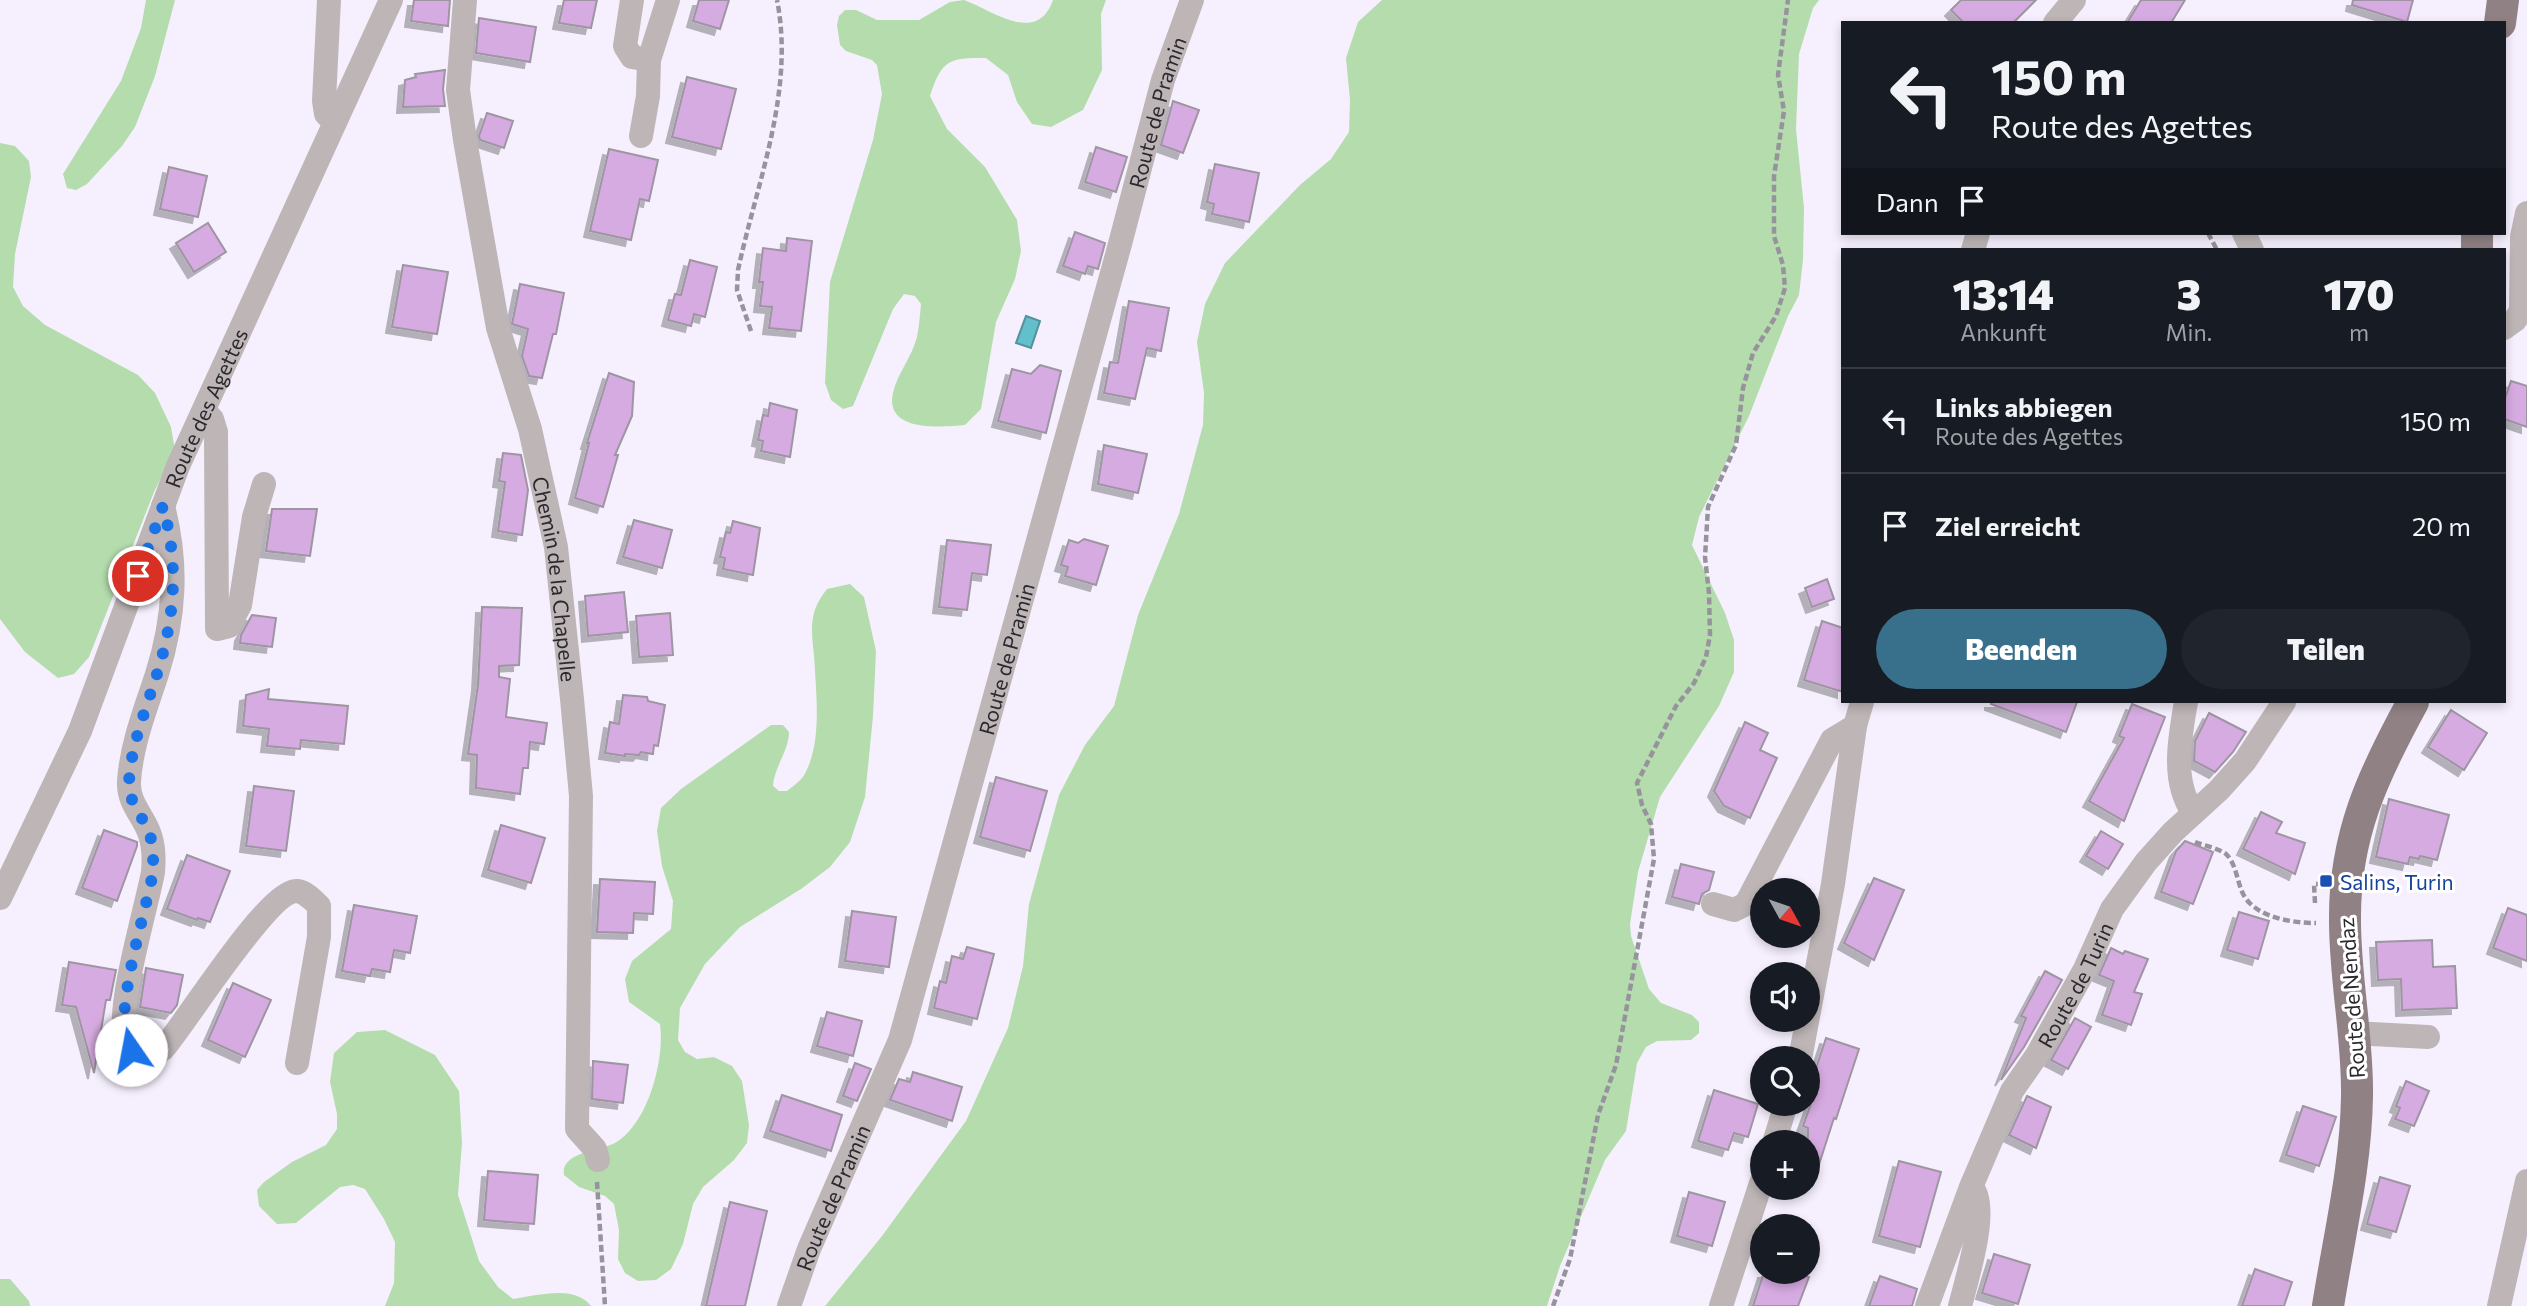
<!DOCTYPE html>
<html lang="de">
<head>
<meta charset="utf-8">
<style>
	:root { --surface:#171b24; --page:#20242c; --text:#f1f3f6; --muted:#9ea1a6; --line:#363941; --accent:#386f8a }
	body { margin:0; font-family:Commissioner,sans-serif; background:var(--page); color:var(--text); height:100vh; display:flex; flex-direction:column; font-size:26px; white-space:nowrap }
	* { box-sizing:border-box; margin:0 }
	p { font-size:23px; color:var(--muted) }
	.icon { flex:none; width:38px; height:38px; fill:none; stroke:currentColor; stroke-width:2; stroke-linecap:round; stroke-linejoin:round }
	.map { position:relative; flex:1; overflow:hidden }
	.details { position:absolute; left:1841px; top:248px; width:665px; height:455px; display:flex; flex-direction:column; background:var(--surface); border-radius:0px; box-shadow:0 4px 10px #0003 }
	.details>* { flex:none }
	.banner { position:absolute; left:1841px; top:21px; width:665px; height:214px; border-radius:0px; box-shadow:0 4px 10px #0003; background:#171b24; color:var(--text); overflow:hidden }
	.needle { width:46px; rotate:130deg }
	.fabs { position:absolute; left:1750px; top:878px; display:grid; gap:14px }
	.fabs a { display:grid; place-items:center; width:70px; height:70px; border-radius:50%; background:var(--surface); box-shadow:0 4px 10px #0003; font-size:35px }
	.pin { position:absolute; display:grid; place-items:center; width:60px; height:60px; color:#fff; margin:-30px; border:4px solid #fff; border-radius:50%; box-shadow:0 2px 7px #0007 }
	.me { position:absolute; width:77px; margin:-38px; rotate:348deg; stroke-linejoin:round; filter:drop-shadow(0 0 5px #0008) }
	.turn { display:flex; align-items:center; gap:24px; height:147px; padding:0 35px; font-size:32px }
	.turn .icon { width:91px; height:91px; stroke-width:2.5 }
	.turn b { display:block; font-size:49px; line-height:60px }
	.then { display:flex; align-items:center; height:66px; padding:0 35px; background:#0003; gap:14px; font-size:26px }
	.eta { display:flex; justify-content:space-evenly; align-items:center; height:119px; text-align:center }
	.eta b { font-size:42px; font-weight:800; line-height:49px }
	.button { display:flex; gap:14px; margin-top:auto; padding:14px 35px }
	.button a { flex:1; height:80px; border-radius:42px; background:var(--accent); color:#fff; font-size:28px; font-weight:800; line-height:80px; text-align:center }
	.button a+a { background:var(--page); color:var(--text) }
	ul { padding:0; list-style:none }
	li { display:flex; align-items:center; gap:21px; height:105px; padding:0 35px; border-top:2px solid var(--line) }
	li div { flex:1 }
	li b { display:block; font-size:26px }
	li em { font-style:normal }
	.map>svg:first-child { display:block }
</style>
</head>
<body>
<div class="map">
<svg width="2527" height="1306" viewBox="0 0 2527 1306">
	<defs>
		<filter id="shadow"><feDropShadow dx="-6" dy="6" stdDeviation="0" flood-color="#0004"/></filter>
	</defs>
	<rect width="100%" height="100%" fill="#f6f0fe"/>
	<g fill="#b4dcad">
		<polygon points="146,0 175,0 155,76 135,127 122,146 87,184 76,190 67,188 63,174 121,81 141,28"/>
		<path d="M964,0C992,10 1037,46 1053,0H1106L1101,14L1102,70L1083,110L1051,127L1032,124L1017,102L1008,75L986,58C949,58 942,59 930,96L947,129L985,167L1017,220L1021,251L1015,279L996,322L981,409L965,425C942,427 884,433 893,393C897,374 912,357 917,337C919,327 920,315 921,304L915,296L904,294L893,309L853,406L843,409L831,400L825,383L830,282L873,140L882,94L877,65L872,60L846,51L840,45L837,25L839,16L845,10H856L877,20H919L950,2Z"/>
		<polygon points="1382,0 1819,0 1813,8 1799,54 1796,129 1804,208 1803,260 1799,295 1788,316 1749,416 1699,517 1692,545 1725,613 1734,640 1734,672 1719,706 1660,797 1638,872 1630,924 1631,936 1649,989 1661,1003 1692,1015 1699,1022 1699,1033 1691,1040 1657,1041 1646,1047 1637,1063 1626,1131 1605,1160 1560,1266 1547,1306 825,1306 882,1236 966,1121 1008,1028 1023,966 1029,904 1059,795 1085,745 1114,706 1138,615 1179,514 1203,425 1204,393 1197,342 1205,304 1225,263 1300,185 1331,159 1349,132 1350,100 1346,58 1358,22"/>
		<polygon points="0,143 15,146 29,161 31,177 15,254 13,287 23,306 45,325 138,375 155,393 171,427 175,450 154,492 89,657 74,674 58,678 25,652 0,619"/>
		<path d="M850,584L864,597L876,651L873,716L865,797L850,842L830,867L801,889L740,927L705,964L680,1008L678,1040L685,1052L697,1059L714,1057L732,1066L742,1081L749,1125L747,1143L734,1160L703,1187L693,1204L683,1244L671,1269L656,1280L638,1281L625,1273L618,1259L619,1230L614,1204L605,1196L579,1187L564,1175C560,1152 600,1151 615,1143C648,1124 665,1060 660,1024L629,1002L625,979L632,961L671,929L673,901L662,866L657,831L661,808L681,789L771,725H783L789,732C789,751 774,767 773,786L779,791H787C792,787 799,782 803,777C821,748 817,703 815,671C814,638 804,617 827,589Z"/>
		<path d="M385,1030L435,1055L459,1091L462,1143L458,1195L479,1261L498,1287L513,1299C536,1296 574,1284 591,1306H385L394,1283L395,1242L384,1219L365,1189L353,1185L340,1187L296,1223L277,1224L259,1206L257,1190L264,1182L292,1162L326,1145L337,1129V1114L330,1082L334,1053L357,1032Z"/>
		<polygon points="0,1279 10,1279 29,1301 30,1306 0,1306"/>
	</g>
	<polygon fill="#62bfcb" stroke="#52929c" stroke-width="2" points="1026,316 1040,321 1031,348 1016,343"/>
	<g fill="#d6abe1" stroke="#9f95a2" stroke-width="2" filter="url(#shadow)">
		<polygon points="414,0 450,0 448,26 411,21"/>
		<polygon points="564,0 597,0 591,28 559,23"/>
		<polygon points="699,0 729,0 720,29 693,21"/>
		<polygon points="1961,0 2036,0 2013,23 1964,23 1951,10"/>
		<polygon points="2141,0 2185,0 2171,23 2127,23"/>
		<polygon points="2353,0 2413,0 2407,22 2352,5"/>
		<polygon points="479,18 536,27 530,62 476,53"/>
		<polygon points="445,70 443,89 445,106 403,107 405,80 416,77 415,74"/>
		<polygon points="687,77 736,89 721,149 672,137"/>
		<polygon points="1173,101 1199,110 1183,153 1161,145"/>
		<polygon points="487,113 513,121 504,148 480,140 479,136"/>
		<polygon points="1096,147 1127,157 1116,192 1085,182"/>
		<polygon points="609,149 658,160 649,201 640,199 631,240 590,231"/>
		<polygon points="1215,164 1259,173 1249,222 1212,214 1214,204 1207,202"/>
		<polygon points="169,167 207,176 198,217 160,209"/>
		<polygon points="208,223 226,252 194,272 176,243"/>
		<polygon points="1075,232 1105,243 1098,269 1088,266 1085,274 1063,266"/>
		<polygon points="787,238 812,241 801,331 769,328 772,307 760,306 763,282 759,282 763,248 786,251"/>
		<polygon points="690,260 717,267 705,317 694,314 691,326 668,320 675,294 681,295"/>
		<polygon points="403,265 448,272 437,334 392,327"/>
		<polygon points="520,284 564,293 556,334 553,334 542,378 529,376 522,356 528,329 512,324"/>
		<polygon points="1129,301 1169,308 1161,351 1147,348 1135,399 1104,393 1110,362 1118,363"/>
		<polygon points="1040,365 1061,371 1046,433 998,421 1012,369 1031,374"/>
		<polygon points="609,373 634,382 632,416 615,455 618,455 603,507 575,498 589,443 587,443"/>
		<polygon points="2511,381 2527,386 2527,427 2504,419 2504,401"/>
		<polygon points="770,403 797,410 790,457 761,451 763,441 758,440 763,415 768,416"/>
		<polygon points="1104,445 1147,454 1138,493 1098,484"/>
		<polygon points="503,453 521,455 528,490 522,535 498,531 505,482 499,481"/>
		<polygon points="272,509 317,509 310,556 266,551"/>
		<polygon points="634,520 672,530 662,568 623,557"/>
		<polygon points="733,521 760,528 753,575 723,569 725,558 720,557 726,532 730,533"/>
		<polygon points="1084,539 1108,546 1096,585 1065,576 1068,567 1061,565 1069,540 1078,543"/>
		<polygon points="947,540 991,545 987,575 972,573 967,610 939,607"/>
		<polygon points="1827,579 1834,599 1812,607 1805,588"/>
		<polygon points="624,592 628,632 588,636 585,596"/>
		<polygon points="482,607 522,608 519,665 499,666 499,677 510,679 506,717 547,723 544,744 530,742 528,768 523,768 520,794 476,788 477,755 468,754 478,685"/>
		<polygon points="670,613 673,655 639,657 636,616"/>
		<polygon points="252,615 276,618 272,647 240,643 241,635"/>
		<polygon points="1822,621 1843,628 1843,692 1804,680"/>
		<polygon points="269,689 268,699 348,706 344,744 301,740 300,749 267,746 269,729 243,726 246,695"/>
		<polygon points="623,695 647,697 648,701 665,705 658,746 654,745 653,754 641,752 639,755 625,754 625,756 605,753 610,722 619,724"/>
		<polygon points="1991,702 2077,702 2066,732 1991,704"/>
		<polygon points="2132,704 2165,717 2124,821 2089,801 2124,738 2119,736"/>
		<polygon points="2451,710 2487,733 2464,770 2428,747"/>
		<polygon points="2209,713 2246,732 2233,752 2215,772 2194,761 2195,741"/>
		<polygon points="1745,722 1768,733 1760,750 1777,758 1750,818 1724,806 1714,791"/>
		<polygon points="996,777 1047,791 1030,851 980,837"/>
		<polygon points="254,786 294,791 286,851 246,846"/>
		<polygon points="2389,799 2449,815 2437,860 2420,856 2419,859 2410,857 2408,864 2376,857"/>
		<polygon points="2261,812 2282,822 2276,833 2305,843 2295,874 2243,849"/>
		<polygon points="501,825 545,838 531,883 488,870"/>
		<polygon points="104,830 137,842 137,846 117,901 82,888"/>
		<polygon points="2101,831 2123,844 2108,869 2086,856"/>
		<polygon points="2185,841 2213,852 2193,904 2161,892 2176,851"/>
		<polygon points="187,855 230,871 210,922 198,918 197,920 167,909"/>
		<polygon points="1681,864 1714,872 1709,890 1702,894 1699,904 1672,897"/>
		<polygon points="1874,878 1904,890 1874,960 1844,943"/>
		<polygon points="600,879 655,882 653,914 634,913 633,933 597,932"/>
		<polygon points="354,905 417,916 410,953 394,950 390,972 372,969 370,976 342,971"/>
		<polygon points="2508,908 2527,915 2527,961 2493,948"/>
		<polygon points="852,911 896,917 889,967 845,961"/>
		<polygon points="2239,912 2269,921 2258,959 2227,950"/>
		<polygon points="2432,940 2433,967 2455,966 2457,1008 2402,1010 2401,979 2378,980 2376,942"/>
		<polygon points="967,947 994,954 977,1019 934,1008 940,981 946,983 952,956 963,959"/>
		<polygon points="2111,948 2123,954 2125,951 2148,959 2134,992 2142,994 2131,1025 2102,1015 2114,981 2099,975"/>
		<polygon points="69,962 116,970 110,1000 106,1000 94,1073 76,1007 62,1005"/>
		<polygon points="146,968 183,975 177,1005 171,1013 140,1007"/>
		<polygon points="2045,971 2062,980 2024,1047 2001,1080 2026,1018 2021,1016"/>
		<polygon points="233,983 271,1000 245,1057 208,1040"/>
		<polygon points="827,1012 862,1021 853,1056 817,1046"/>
		<polygon points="2075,1018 2091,1027 2068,1069 2051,1060"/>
		<polygon points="1826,1038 1859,1049 1836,1119 1834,1118 1812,1186 1808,1185 1808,1128 1803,1126 1813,1098 1808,1093"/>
		<polygon points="593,1061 628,1065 623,1103 592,1099"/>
		<polygon points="855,1063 871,1069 857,1101 843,1096"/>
		<polygon points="913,1072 962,1087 952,1121 890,1100 899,1079 910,1082"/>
		<polygon points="2406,1081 2429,1091 2414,1126 2395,1119 2400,1108 2396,1106"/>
		<polygon points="1714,1090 1758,1104 1748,1137 1734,1133 1728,1150 1698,1141"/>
		<polygon points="782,1095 842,1115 831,1151 770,1131"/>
		<polygon points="2027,1096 2051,1107 2036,1148 2009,1135"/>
		<polygon points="2303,1106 2336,1117 2319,1166 2286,1155"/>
		<polygon points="1899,1161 1941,1172 1920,1247 1879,1236"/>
		<polygon points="488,1171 538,1175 534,1224 484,1220"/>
		<polygon points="2380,1177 2410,1186 2396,1232 2367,1224"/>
		<polygon points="1689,1192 1725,1202 1712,1246 1677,1236"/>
		<polygon points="730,1202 767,1211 745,1306 706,1306"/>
		<polygon points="1994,1254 2030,1265 2018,1304 1982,1293"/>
		<polygon points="2255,1269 2292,1282 2284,1306 2242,1306"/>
		<polygon points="1764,1272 1796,1272 1809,1277 1798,1306 1753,1306"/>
		<polygon points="1880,1276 1917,1289 1912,1306 1869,1306"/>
	</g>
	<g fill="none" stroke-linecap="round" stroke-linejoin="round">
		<g stroke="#97939d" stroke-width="4.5" stroke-dasharray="7 3.5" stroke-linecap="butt">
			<polyline points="2208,233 2217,250"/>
			<path d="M751,331L737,290L738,270C757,182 795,91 777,0"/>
			<path d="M2195,842C2205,846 2218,848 2226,854C2235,862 2237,879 2241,889C2250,917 2291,923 2316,923"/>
			<polyline points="2315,903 2314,884 2318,884"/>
			<polyline points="597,1182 605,1306"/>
			<polyline points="1553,1306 1570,1259 1598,1115 1616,1065 1654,859 1651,824 1642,805 1637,783 1676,706 1694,683 1706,657 1710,635 1709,593 1705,557 1708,507 1736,445 1743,388 1753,353 1776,316 1785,288 1783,265 1774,236 1774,176 1784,111 1778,75 1788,0"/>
		</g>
		<g stroke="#bdb5b6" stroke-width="24">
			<polyline points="329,0 324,101 326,114 335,122"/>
			<path id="s1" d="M465,0L458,90L465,140L498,328L530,429L556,547L572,699L581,796L577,1129L595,1149L598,1160"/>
			<polyline points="632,0 625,46 632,57 649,60"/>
			<polyline points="2055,23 2074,0"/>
			<polyline points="641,136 648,96 649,60 668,0"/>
			<polyline points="2244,233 2252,250"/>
			<polyline points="1973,250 1978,233"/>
			<polyline points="2504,328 2515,320 2521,311 2522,237 2527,213"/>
			<polyline points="204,411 212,419 216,432 217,629 229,626 240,605 254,517 264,484"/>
			<path d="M163,506C178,564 175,617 157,674C146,708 131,745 129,782C128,804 144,816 150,835C154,847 154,861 153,872C146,910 117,1005 125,1038C128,1047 137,1059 148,1057C153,1056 158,1052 163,1049C186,1023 268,890 297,891C306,892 313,900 319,906V937L297,1063"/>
			<path d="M2186,702C2180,737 2171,781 2193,812"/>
			<path id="s2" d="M0,898L80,731L178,466L391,0"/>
			<polyline points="1713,904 1734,910 1746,904 1832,740 1855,726"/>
			<polyline points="2353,1033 2428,1037"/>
			<polyline points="1800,1059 1833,884 1855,726 1862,702"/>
			<polyline points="1774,1143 1786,1104"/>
			<path id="s3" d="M789,1306L809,1249L900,1040L1120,244L1163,80L1192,0"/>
			<polyline points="1721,1306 1762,1180"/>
			<path id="s4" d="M1927,1306L1971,1187L2012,1091L2037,1055L2085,969L2112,909L2146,862L2173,832L2219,790L2245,761L2284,702"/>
			<path d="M1960,1306C1966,1282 1990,1206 1972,1188"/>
			<polyline points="2499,1306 2527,1181"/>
		</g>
		<g stroke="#908184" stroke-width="32">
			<polyline points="2500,23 2503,0"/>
			<polyline points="2477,250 2477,233"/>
			<path d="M2328,1306C2339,1236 2356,1167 2357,1096C2358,1038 2345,980 2345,921C2344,836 2373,775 2413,702"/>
		</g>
	</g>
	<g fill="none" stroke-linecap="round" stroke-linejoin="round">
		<path stroke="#1a73e8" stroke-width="12" stroke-dasharray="0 21.6" d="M131,1050C126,1040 123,1030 124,1018C127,970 143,920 153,873C153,861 154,847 150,836C144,816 128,804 129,782C131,745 146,709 157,674C175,616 179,565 163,506L138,576"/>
	</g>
	<rect fill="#1a4fb4" stroke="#fff" stroke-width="2.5" x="2319" y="874" width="14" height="14" rx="3.5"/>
	<g text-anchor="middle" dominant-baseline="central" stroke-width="6" stroke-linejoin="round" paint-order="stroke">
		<g font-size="21" fill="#2b292e" stroke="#fff">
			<text stroke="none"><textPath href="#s3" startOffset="1251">Route de Pramin</textPath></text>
			<text stroke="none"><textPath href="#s2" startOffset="532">Route des Agettes</textPath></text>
			<text stroke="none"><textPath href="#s1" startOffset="590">Chemin de la Chapelle</textPath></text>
			<text stroke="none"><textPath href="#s3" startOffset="684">Route de Pramin</textPath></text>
			<text stroke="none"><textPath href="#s4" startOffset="355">Route de Turin</textPath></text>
			<text transform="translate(2351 998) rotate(-94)">Route de Nendaz</text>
			<text stroke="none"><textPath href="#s3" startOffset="117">Route de Pramin</textPath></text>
		</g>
		<g font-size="21" fill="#164399" stroke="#fff" text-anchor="start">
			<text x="2340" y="881">Salins, Turin</text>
		</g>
	</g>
</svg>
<div class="fabs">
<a><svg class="needle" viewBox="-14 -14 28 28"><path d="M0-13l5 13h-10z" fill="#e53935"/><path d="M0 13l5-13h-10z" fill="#9ea1a6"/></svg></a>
<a><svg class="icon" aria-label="sound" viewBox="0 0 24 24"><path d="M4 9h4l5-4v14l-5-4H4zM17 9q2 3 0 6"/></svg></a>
<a><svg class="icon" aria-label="search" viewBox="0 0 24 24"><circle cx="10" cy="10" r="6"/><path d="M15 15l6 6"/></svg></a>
<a>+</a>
<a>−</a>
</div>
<div class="pin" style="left:138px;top:576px;background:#d93025"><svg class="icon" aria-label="arrive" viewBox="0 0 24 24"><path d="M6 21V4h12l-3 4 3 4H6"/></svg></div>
<svg class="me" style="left:131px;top:1050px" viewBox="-20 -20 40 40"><circle r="19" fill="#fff"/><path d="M0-13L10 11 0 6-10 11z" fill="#1a73e8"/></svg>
<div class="banner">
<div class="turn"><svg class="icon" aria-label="left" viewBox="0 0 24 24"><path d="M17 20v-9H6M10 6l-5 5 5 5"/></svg><div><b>150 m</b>Route des Agettes</div></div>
<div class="then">Dann<svg class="icon" aria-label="arrive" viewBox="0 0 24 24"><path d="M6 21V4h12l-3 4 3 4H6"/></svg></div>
</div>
<section class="details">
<div class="eta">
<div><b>13:14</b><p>Ankunft</p></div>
<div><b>3</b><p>Min.</p></div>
<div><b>170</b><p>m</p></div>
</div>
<ul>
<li><svg class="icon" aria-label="left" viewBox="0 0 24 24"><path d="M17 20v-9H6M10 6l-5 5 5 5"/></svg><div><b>Links abbiegen</b><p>Route des Agettes</p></div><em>150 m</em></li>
<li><svg class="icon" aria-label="arrive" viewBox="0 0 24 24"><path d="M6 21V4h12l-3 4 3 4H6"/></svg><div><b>Ziel erreicht</b></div><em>20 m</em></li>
</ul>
<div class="button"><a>Beenden</a><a>Teilen</a></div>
</section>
</div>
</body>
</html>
